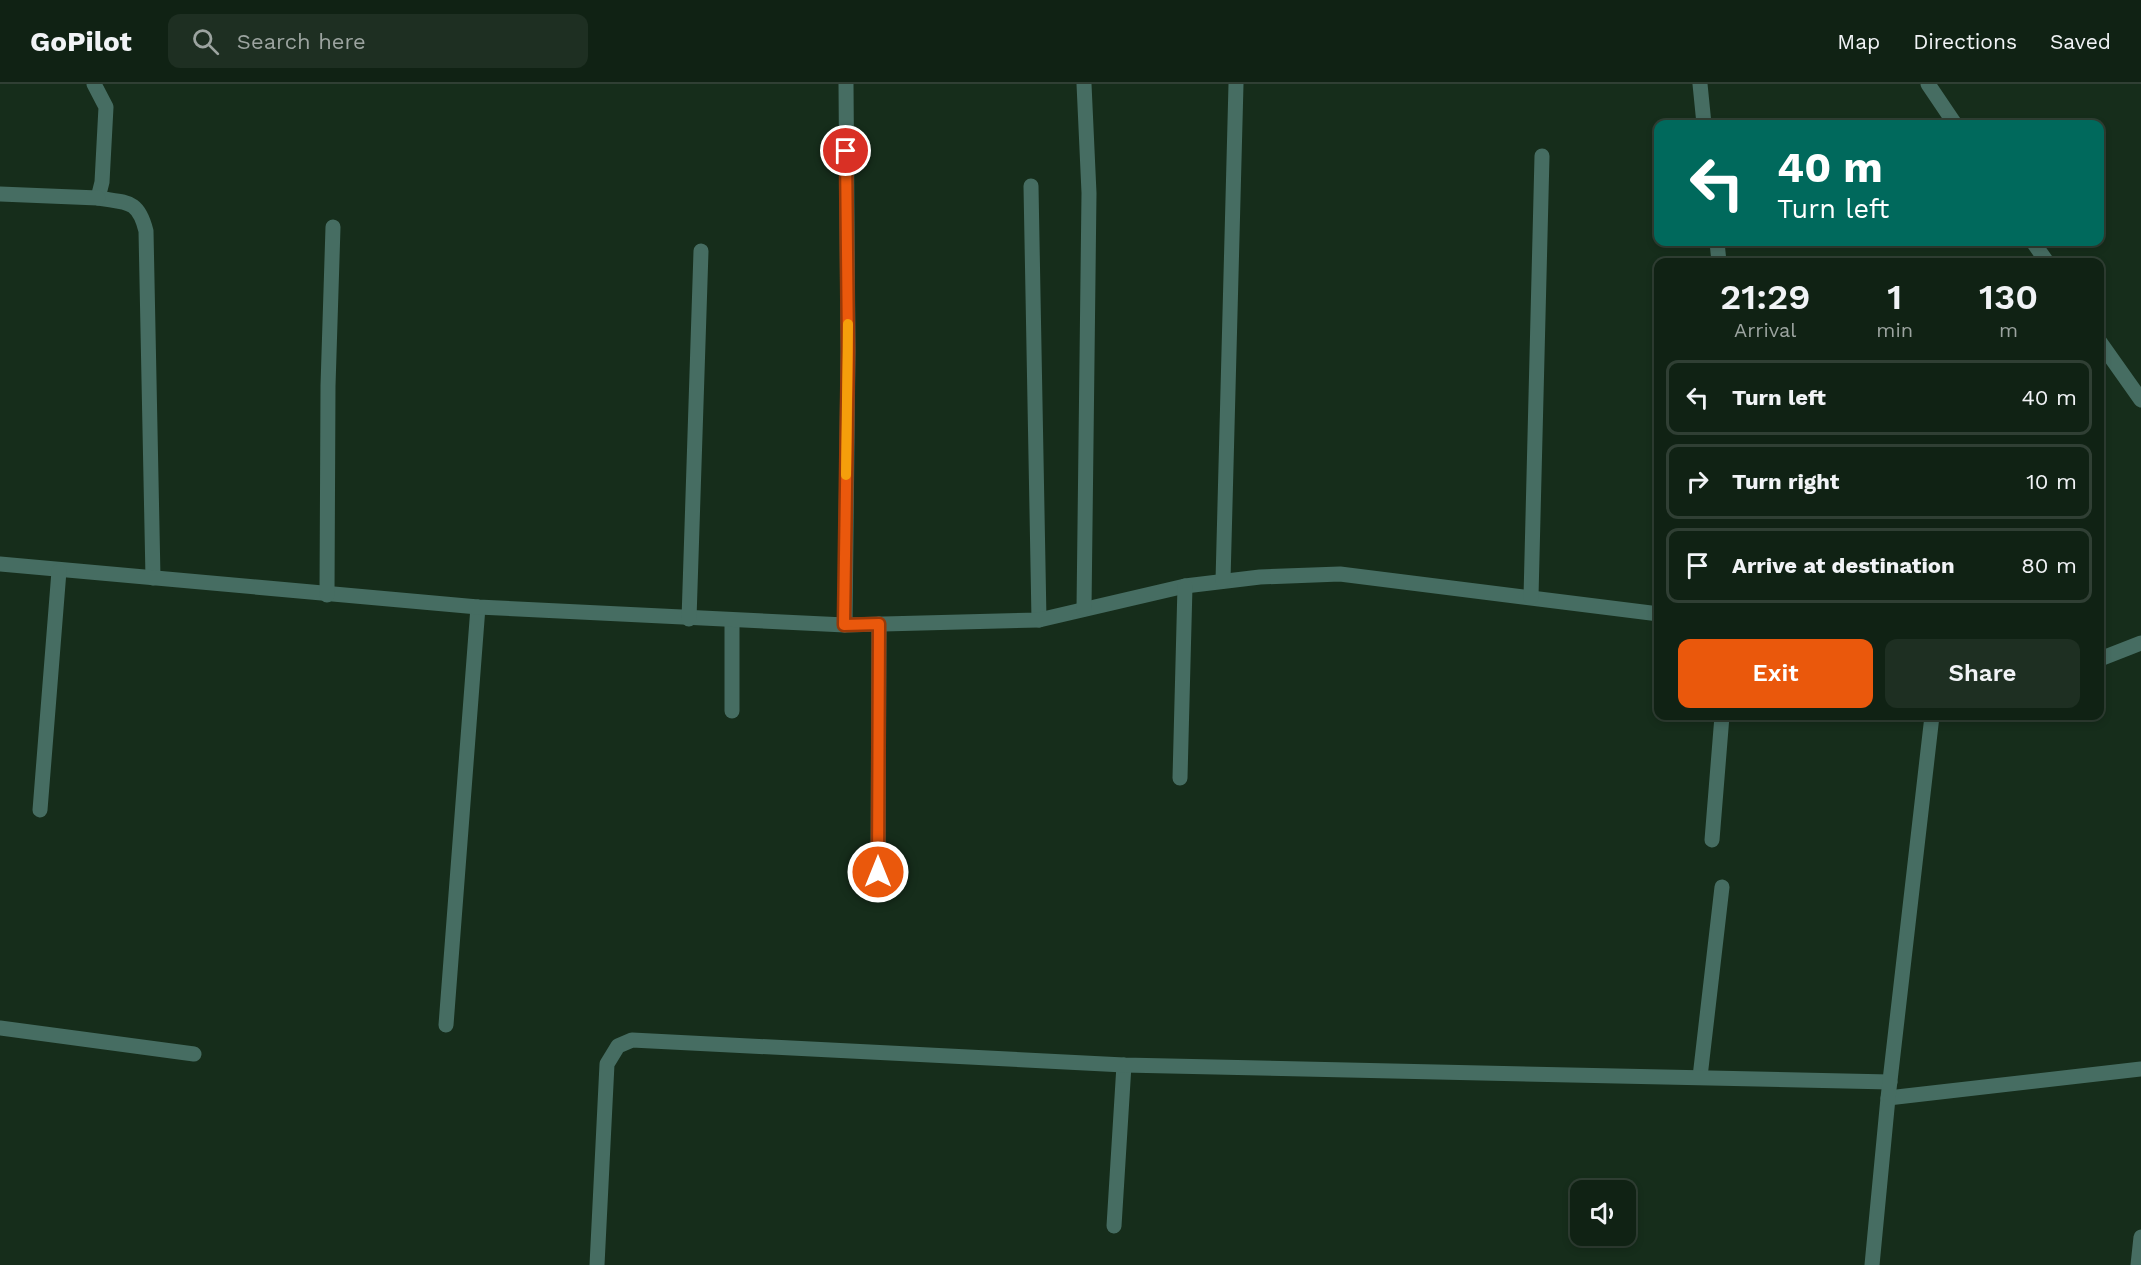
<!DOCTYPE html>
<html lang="en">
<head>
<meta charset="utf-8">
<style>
	:root { --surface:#102214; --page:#1e2f22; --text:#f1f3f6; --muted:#9ca4a0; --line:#303f34; --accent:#ea580c }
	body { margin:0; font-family:"Work Sans",sans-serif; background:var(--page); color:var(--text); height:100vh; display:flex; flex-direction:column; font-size:22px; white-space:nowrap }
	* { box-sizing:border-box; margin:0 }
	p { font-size:20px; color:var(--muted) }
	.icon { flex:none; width:33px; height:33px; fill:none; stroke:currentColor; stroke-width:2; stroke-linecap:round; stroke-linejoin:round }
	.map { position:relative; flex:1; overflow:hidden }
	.details { position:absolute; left:1654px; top:174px; width:450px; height:462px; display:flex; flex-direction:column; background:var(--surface); border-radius:12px; box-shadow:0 3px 9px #0003,0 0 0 2px var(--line) }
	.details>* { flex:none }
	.hud { position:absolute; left:1654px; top:36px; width:450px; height:126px; border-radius:12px; box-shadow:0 3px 9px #0003,0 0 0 2px var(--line); background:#00695c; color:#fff; overflow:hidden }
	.buttons { position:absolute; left:1570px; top:1096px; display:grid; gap:12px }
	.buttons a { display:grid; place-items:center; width:66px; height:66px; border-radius:12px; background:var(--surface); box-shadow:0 3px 9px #0003,0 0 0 2px var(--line); font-size:30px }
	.pin { position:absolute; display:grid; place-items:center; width:51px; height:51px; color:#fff; margin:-26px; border:3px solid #fff; border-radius:50%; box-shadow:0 2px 6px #0007 }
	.me { position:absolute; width:66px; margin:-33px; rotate:0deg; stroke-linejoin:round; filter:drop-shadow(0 0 4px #0008) }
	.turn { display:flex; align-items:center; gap:21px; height:126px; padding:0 24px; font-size:27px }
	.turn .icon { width:78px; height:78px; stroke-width:2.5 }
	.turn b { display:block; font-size:42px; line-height:51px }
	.eta { display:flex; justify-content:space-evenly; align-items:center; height:102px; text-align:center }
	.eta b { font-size:36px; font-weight:600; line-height:42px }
	.action { display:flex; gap:12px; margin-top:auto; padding:12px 24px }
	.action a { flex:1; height:69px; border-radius:12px; background:var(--accent); color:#fff; font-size:24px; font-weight:600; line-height:69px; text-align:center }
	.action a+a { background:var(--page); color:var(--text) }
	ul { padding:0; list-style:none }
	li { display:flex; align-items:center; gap:18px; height:75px; margin:0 12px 9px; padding:0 12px; border:3px solid var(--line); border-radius:12px }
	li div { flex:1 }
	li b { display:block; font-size:22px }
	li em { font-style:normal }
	header { display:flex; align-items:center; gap:36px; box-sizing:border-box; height:84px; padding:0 30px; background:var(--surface); border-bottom:2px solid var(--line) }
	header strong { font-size:28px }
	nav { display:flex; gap:33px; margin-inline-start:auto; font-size:21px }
	.search { width:420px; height:54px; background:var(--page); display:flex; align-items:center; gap:15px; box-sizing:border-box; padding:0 21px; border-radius:12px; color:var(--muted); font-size:22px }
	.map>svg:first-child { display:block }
</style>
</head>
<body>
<header>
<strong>GoPilot</strong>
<div class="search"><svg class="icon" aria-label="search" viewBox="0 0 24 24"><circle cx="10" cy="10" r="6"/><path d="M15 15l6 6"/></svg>Search here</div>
<nav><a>Map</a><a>Directions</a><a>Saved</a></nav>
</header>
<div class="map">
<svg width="2141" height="1181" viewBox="0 0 2141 1181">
	<rect width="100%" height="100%" fill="#162d1b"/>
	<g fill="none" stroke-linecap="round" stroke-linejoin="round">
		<g stroke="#466d62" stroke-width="15">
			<polyline points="732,627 732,537"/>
			<polyline points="1712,756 1722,632"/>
			<polyline points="446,941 478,523"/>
			<polyline points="0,944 194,970"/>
		</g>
		<g stroke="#466d62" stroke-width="15">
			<path d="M94,0L106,23L102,98L98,114C127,119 138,115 146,147L153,494"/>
			<polyline points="1700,0 1704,40"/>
			<polyline points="1928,0 1955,40"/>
			<polyline points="1031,102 1039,536"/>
			<polyline points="0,110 98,114"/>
			<polyline points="1717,158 1719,178"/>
			<polyline points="2033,158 2047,178"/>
			<polyline points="2100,258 2141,316"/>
			<polyline points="0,480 478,523 845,541 1039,536 1185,502 1260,493 1340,490 1659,530"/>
			<polyline points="1223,497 1236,0"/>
			<polyline points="327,511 328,302 333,143"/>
			<polyline points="1531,513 1542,72"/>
			<polyline points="1084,525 1089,109 1084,0"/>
			<polyline points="689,535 701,167"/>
			<polyline points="845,541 848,267 846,0"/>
			<polyline points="2100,575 2141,559"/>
			<polyline points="1180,694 1185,502"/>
			<polyline points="40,726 59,487"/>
			<polyline points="878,788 879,540"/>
			<polyline points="1700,993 1722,803"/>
			<polyline points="1888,1014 2141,985"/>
			<polyline points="1114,1142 1124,981"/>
			<polyline points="597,1181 607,980 618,962 632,956 1124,981 1890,998"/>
			<polyline points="1872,1181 1888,1014 1932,632"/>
			<polyline points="2138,1181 2141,1153"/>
		</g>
	</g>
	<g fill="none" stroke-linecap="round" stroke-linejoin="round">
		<g stroke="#983908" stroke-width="15">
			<polyline id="route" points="846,67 848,267 844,541 879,540 878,788"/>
		</g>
		<use href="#route" stroke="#ea580c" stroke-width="10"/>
		<polyline stroke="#f59e0b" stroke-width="10" points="846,391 848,240"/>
	</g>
</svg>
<div class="buttons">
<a><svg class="icon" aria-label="sound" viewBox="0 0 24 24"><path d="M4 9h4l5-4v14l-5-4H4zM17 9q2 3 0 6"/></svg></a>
</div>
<div class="pin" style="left:846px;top:67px;background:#d93025"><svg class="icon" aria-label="arrive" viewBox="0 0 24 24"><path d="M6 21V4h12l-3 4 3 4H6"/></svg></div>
<svg class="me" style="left:878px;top:788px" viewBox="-20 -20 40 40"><circle r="17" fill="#ea580c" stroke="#fff" stroke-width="3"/><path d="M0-11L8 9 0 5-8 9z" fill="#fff"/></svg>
<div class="hud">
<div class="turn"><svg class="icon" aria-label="left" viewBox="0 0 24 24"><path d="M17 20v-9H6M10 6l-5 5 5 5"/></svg><div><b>40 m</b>Turn left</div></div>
</div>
<section class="details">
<div class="eta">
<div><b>21:29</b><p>Arrival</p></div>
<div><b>1</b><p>min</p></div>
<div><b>130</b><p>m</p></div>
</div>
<ul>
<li><svg class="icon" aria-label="left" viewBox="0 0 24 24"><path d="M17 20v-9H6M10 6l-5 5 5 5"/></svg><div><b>Turn left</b></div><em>40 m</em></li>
<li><svg class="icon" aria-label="right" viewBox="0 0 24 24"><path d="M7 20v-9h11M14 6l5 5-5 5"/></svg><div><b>Turn right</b></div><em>10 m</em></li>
<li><svg class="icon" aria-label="arrive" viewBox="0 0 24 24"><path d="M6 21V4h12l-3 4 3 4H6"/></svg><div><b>Arrive at destination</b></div><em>80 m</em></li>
</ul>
<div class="action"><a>Exit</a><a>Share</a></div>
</section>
</div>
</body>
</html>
